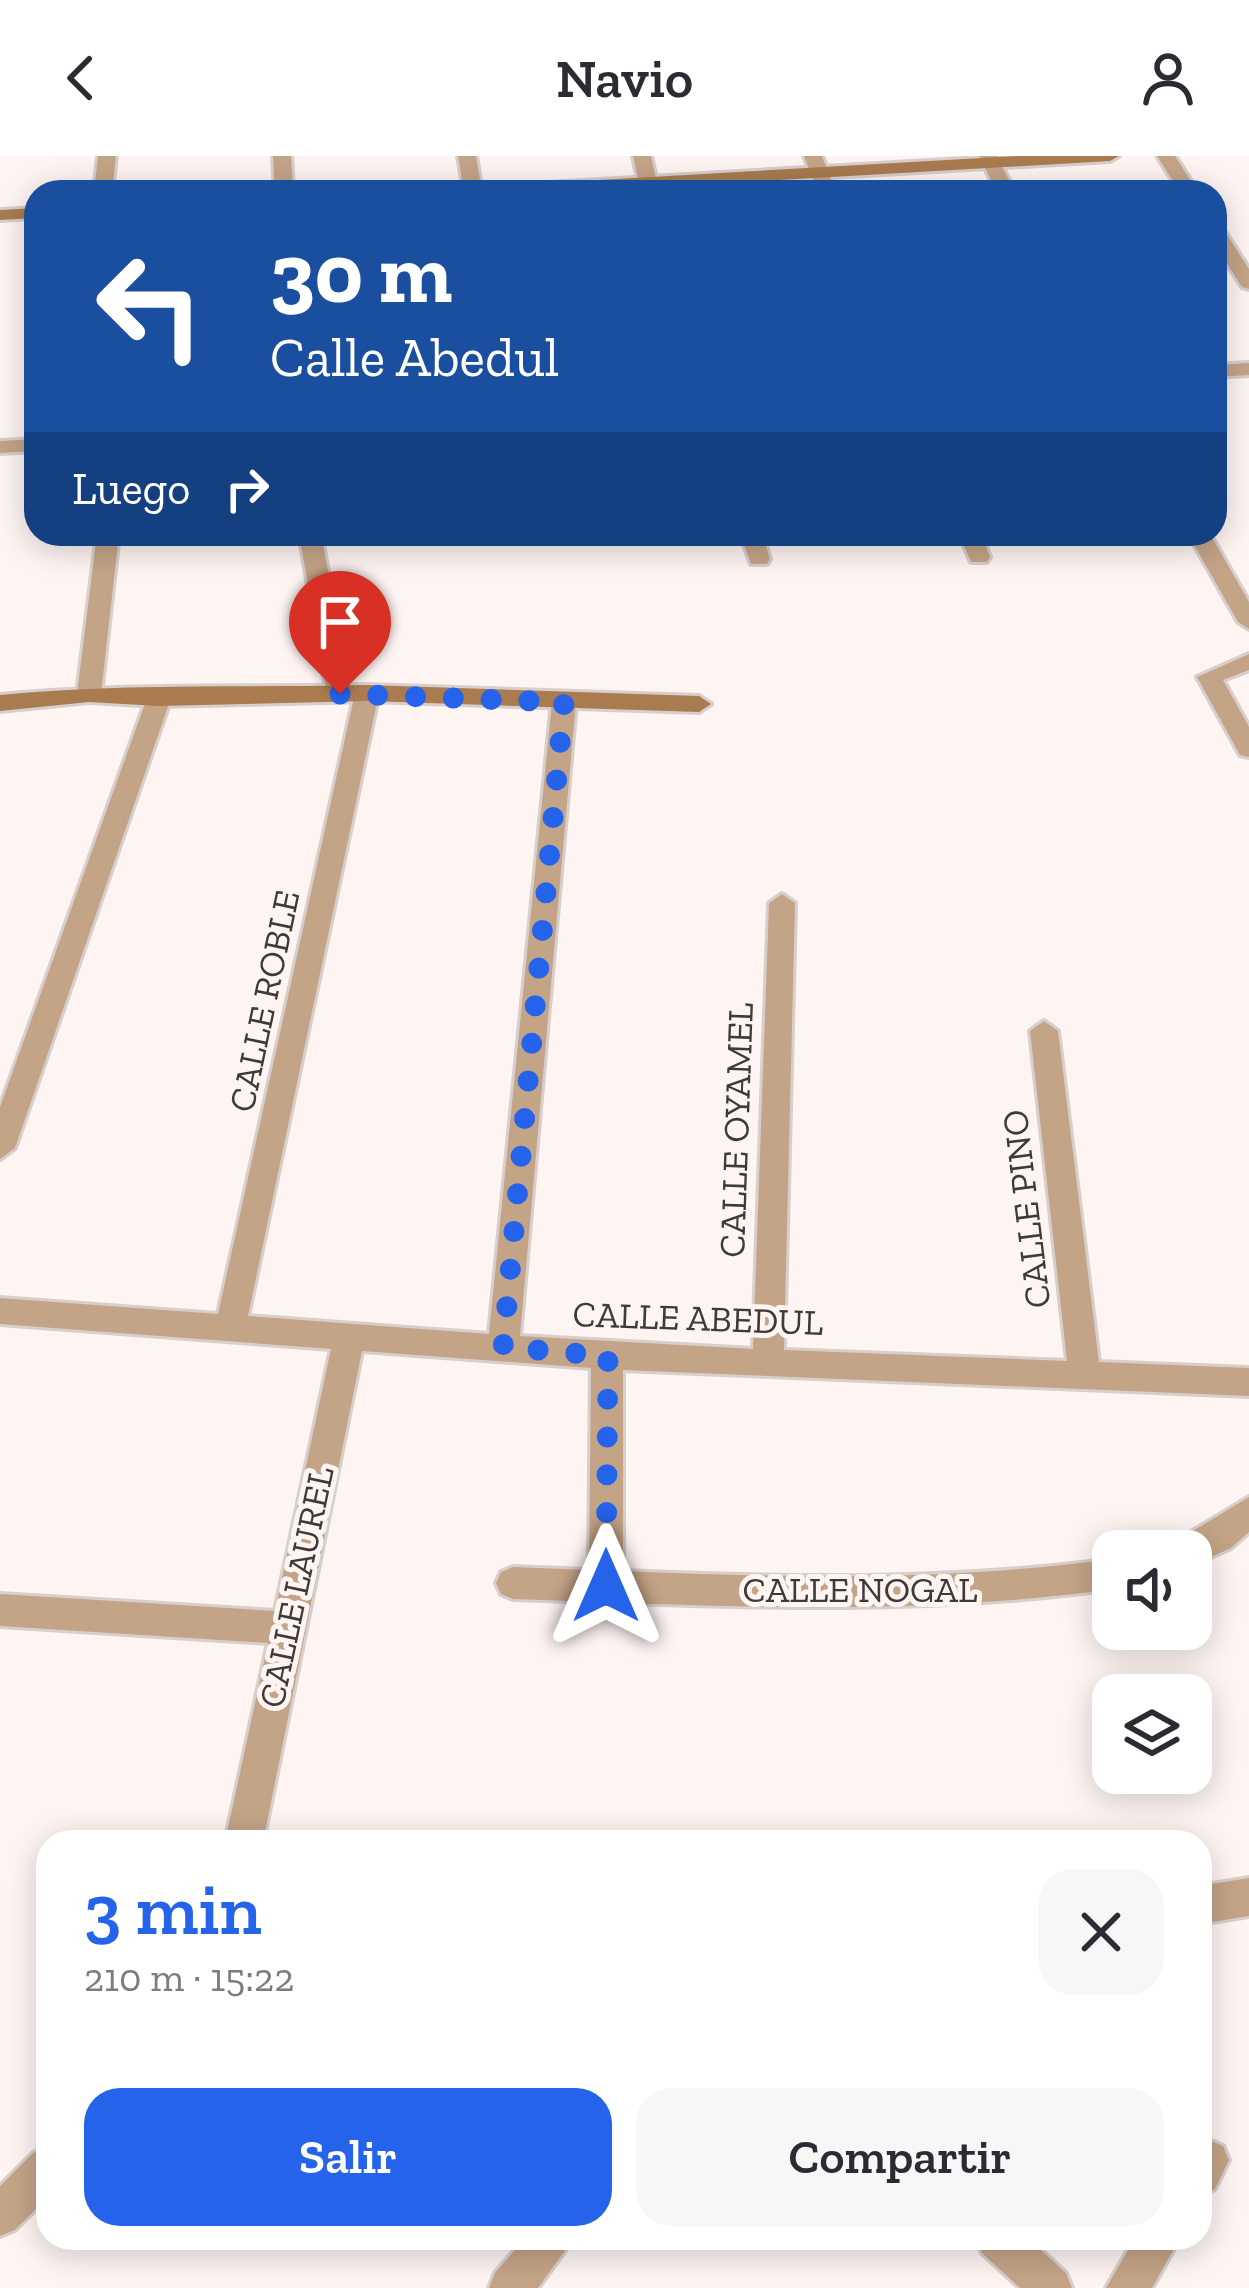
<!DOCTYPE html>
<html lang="es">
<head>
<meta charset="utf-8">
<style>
	:root { --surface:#fff; --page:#f7f7f7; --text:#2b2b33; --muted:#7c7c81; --accent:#2563eb }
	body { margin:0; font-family:"Zilla Slab",serif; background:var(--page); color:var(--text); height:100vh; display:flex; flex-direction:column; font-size:45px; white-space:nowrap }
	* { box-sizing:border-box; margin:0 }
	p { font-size:39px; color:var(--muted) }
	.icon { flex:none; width:66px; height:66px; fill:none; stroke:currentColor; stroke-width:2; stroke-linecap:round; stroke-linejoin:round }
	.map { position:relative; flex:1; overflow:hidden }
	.side { position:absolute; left:36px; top:1674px; width:1176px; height:420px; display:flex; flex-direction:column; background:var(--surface); border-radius:36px; box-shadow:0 6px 30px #0003 }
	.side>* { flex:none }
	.top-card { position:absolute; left:24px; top:24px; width:1203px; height:366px; border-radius:36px; box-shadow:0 6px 30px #0003; background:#1a4fa0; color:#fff; overflow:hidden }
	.controls { position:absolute; left:1092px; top:1374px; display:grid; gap:24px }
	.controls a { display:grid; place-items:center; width:120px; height:120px; border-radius:24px; background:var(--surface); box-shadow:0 6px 30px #0003; font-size:60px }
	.pin { position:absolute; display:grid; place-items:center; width:102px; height:102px; color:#fff; margin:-123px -51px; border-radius:50% 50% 50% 0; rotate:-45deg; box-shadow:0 0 12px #0007 }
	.pin .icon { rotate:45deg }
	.me { position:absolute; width:132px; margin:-66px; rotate:0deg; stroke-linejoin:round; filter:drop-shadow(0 0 9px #0008) }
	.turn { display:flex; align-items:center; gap:42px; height:252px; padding:0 48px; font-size:54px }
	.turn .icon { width:156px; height:156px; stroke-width:2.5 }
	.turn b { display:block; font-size:84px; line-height:102px }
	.then { display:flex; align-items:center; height:114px; padding:0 48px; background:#0003; gap:24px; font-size:45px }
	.round { display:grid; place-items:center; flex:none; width:126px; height:126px; border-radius:36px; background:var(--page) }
	.overview { display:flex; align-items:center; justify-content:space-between; height:204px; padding:0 48px }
	h1 { font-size:72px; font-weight:600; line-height:90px; color:var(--accent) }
	.button { display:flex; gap:24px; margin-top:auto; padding:24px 48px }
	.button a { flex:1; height:138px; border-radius:36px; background:var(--accent); color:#fff; font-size:48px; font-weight:600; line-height:138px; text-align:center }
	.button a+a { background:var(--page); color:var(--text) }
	header { display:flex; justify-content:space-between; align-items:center; height:156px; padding:0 48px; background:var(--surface); font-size:54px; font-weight:600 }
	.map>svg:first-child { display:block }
</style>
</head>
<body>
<header><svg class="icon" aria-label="back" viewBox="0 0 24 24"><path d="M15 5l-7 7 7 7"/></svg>Navio<svg class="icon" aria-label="person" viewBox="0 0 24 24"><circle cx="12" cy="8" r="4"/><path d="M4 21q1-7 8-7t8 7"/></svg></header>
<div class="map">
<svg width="1249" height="2132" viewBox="0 0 1249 2132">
	<rect width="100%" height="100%" fill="#fef5f3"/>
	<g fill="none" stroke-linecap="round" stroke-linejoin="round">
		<g stroke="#d8cfcd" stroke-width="6">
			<g id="street">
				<polygon points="98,0 116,0 112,36 94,36"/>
				<polygon points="273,0 291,0 293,36 275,36"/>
				<polygon points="458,0 476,0 482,36 464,36"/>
				<polygon points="633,0 651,0 659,36 641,36"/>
				<polygon points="804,0 822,0 836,36 818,36"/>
				<polygon points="979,0 997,0 1015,36 997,36"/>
				<polygon points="1157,0 1175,0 1198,36 1180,36"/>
				<polygon points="1215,69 1222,71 1249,113 1249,133 1242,131 1215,89"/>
				<polygon points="1249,207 1249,219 1215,221 1215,209"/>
				<polygon points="36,283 36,295 0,297 0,285"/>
				<polygon points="97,378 119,378 101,538 89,546 77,538"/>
				<polygon points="299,378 321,378 351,538 347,543 339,546 327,538"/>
				<polygon points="740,378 762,378 770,403 767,408 751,408"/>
				<polygon points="959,378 981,378 990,401 987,406 971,406"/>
				<polygon points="1188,378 1210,378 1249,446 1249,473 1238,466"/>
				<polygon points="1249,498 1249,514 1223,524 1249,571 1249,601 1240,599 1197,521"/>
				<path d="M367,529L379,537L248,1160L489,1178L552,546L564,538L572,541L576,546L520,1180L753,1193L769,747L782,738L795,747L784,1194L1067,1205L1030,875L1044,865L1058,875L1099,1206L1249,1212V1240L623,1214V1415C788,1422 950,1425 1113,1403V1433C913,1461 714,1450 513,1443L501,1438L496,1427L501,1416L513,1411L589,1414L591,1212L362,1195L263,1686H225L268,1487L0,1470V1438L275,1455L331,1193L0,1168V1142L218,1158L355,537Z"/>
				<polygon points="159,534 171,542 15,992 0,1003 0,951 147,542"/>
				<polygon points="1249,1341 1249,1376 1231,1392 1191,1410 1191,1395 1173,1395 1178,1384"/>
				<polygon points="1249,1722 1249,1760 1200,1768 1200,1730"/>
				<polygon points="1209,1984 1223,1990 1229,2004 1215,2033 1200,2039 1200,1987"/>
				<polygon points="48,1991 48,2041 15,2074 0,2080 0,2030 33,1997"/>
				<polygon points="525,2082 574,2082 538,2132 489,2132 495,2117"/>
				<polygon points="976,2082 1028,2082 1066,2117 1072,2132 1020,2132 982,2097"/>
				<polygon points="1135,2082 1180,2082 1152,2132 1106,2132"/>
			</g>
		</g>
		<g stroke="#d8cfcd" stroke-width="6">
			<g id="secondary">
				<polygon points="1017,0 1119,0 1110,5 571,36 467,36 476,31"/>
				<polygon points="36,52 36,62 0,64 0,54"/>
				<path d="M367,529L699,540L711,548L699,556L367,545L159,550L89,546L0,555V539C121,527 245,532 367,529Z"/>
			</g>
		</g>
		<use href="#street" fill="#c4a487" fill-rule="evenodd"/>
		<use href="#secondary" fill="#a97b4f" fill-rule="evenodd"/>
	</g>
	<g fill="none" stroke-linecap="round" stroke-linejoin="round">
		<polyline stroke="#2563eb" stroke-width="21" stroke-dasharray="0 37.8" points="340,538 564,546 503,1191 608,1200 606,1430"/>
	</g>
	<g text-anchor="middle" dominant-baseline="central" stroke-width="10" stroke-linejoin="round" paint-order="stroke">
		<g font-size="36" fill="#413937" stroke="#fef5f3">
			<text transform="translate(264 845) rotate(-78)">CALLE ROBLE</text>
			<text transform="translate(736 974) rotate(-88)">CALLE OYAMEL</text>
			<text transform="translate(1026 1053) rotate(-97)">CALLE PINO</text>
			<text transform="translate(698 1162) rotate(2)">CALLE ABEDUL</text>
			<text transform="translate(296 1431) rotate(-78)">CALLE LAUREL</text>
			<text x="860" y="1433">CALLE NOGAL</text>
		</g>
	</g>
</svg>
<div class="controls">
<a><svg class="icon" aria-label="sound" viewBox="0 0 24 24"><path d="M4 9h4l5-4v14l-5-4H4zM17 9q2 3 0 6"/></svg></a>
<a><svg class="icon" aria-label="layers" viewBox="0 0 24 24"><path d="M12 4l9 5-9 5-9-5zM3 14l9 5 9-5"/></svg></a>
</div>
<div class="pin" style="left:340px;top:538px;background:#d93025"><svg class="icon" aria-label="arrive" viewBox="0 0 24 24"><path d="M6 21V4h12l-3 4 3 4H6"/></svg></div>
<svg class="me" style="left:606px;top:1430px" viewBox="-20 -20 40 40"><path d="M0-17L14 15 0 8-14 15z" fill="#2563eb" stroke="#fff" stroke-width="4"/></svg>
<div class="top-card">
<div class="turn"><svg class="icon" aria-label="left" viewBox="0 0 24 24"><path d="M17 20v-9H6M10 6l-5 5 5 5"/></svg><div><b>30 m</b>Calle Abedul</div></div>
<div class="then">Luego<svg class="icon" aria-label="right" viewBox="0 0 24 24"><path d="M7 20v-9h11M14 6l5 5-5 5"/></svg></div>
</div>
<section class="side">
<div class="overview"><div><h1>3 min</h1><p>210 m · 15:22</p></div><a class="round"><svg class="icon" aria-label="close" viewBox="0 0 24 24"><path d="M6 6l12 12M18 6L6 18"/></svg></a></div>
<div class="button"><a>Salir</a><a>Compartir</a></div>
</section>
</div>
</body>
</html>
